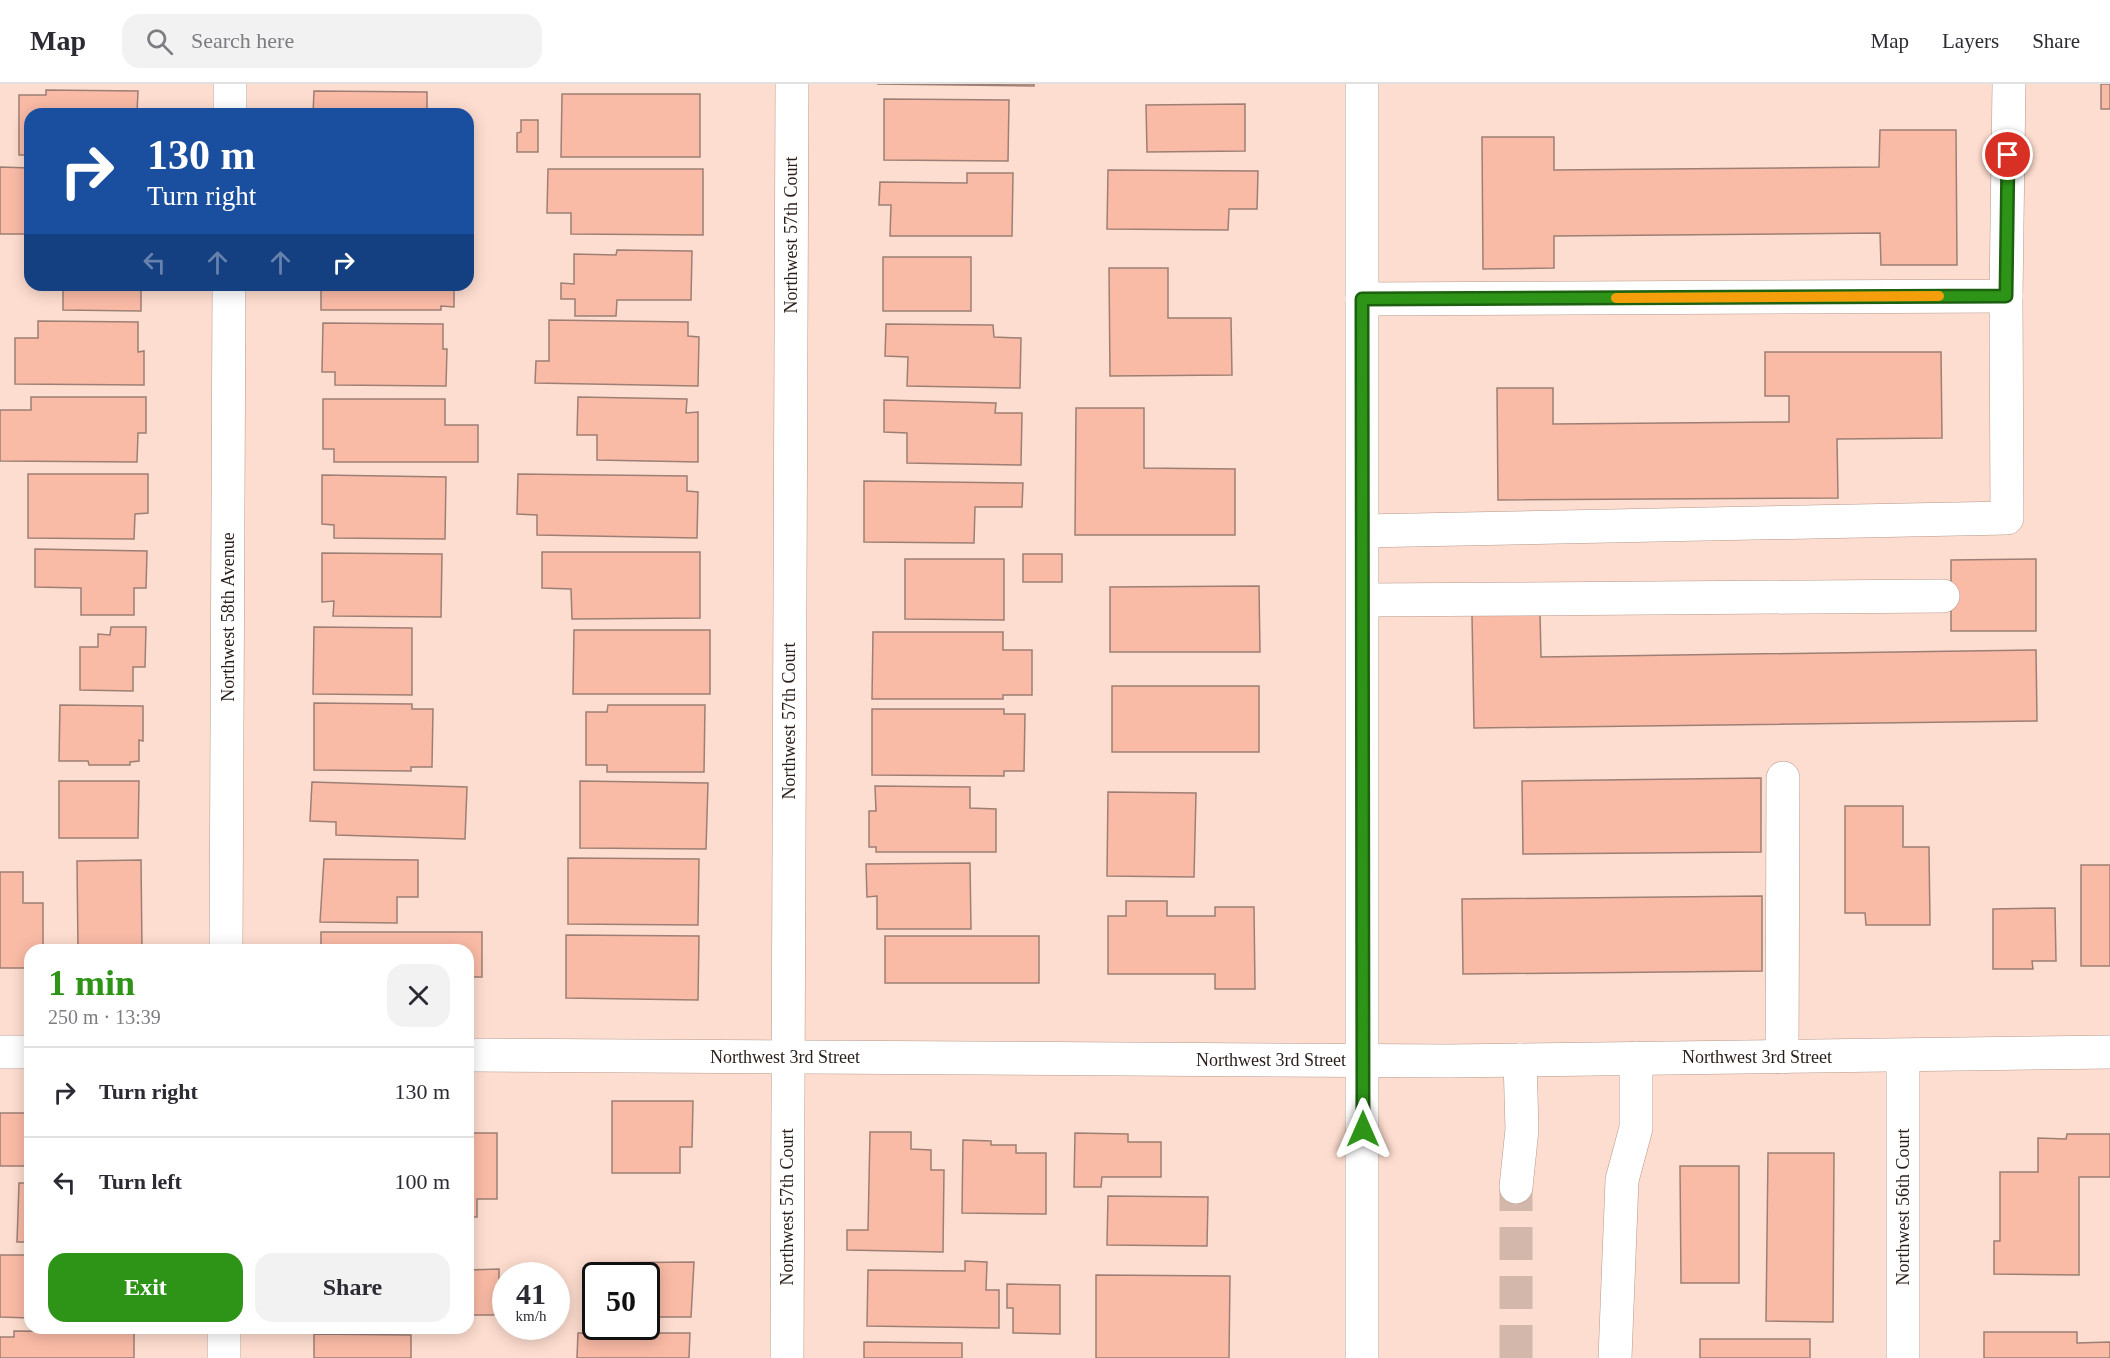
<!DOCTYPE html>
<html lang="en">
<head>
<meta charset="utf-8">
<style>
	:root { --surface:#fff; --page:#f2f2f3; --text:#2b2b33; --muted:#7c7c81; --line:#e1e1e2; --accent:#2d9418 }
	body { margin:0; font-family:"Times New Roman",serif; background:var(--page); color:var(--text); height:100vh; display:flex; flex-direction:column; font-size:22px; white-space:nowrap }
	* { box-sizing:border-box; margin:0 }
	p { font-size:20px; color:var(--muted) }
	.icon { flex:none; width:33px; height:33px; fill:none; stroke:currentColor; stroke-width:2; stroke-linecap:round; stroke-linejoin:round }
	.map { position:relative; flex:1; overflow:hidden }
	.panel { position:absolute; left:24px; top:860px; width:450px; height:390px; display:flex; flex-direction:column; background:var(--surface); border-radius:18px; box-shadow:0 3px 15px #0003 }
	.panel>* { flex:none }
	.hud { position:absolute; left:24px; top:24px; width:450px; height:183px; border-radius:18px; box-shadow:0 3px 15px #0003; background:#1a4fa0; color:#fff; overflow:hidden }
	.speed { position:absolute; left:492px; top:1178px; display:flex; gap:12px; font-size:30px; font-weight:700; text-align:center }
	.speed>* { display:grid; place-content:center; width:78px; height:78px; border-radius:50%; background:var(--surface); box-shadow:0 3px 15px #0003; line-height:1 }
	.speed small { font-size:15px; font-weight:400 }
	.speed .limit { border:3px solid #111; border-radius:9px; background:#fff; color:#111 }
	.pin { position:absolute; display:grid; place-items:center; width:51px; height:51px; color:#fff; margin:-26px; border:3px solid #fff; border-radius:50%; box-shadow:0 2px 6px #0007 }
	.me { position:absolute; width:66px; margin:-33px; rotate:0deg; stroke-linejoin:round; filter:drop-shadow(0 0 4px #0008) }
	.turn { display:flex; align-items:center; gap:21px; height:126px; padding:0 24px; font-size:27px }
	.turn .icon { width:78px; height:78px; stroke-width:2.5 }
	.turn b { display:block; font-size:42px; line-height:51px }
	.lanes { display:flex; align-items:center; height:57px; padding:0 24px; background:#0003; justify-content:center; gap:30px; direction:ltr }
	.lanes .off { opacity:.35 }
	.round { display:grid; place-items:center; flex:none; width:63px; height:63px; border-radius:18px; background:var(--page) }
	.summary { display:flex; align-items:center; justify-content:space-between; height:102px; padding:0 24px }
	h1 { font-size:36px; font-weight:800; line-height:45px; color:var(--accent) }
	.action { display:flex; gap:12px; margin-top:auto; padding:12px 24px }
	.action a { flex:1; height:69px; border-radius:18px; background:var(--accent); color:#fff; font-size:24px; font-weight:800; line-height:69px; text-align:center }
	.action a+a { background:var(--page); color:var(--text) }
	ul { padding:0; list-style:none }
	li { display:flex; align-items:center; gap:18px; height:90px; padding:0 24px; border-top:2px solid var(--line) }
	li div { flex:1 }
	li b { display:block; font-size:22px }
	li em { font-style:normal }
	header { display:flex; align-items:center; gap:36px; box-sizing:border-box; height:84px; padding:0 30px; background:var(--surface); border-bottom:2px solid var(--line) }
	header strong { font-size:28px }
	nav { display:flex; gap:33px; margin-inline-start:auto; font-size:21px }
	.search { width:420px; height:54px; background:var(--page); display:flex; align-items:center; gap:15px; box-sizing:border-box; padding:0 21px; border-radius:18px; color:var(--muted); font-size:22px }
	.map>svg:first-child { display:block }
</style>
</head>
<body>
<header>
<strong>Map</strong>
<div class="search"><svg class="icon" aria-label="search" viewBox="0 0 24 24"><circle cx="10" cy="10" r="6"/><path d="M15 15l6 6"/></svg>Search here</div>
<nav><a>Map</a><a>Layers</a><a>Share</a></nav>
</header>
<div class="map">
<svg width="2110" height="1274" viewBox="0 0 2110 1274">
	<rect width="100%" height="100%" fill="#fdddcf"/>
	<g fill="#fabba6" stroke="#9d7f75" stroke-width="1.5">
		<polygon points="877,0 1034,0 1034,2"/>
		<rect x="2101" y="0" width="9" height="25"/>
		<polygon points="46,6 138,7 137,29 184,30 30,30 30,71 19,71 19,11 46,11"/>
		<polygon points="314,7 427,8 427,30 313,30"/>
		<polygon points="562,10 700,10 700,73 561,73"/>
		<polygon points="884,15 1009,16 1008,77 884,76"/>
		<polygon points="1245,20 1245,67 1147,68 1146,21"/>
		<polygon points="521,36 538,36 538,68 517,68 517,49 521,48"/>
		<polygon points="1880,46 1956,46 1957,181 1881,181 1880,149 1554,152 1554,184 1483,185 1482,53 1554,53 1554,86 1879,83"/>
		<polygon points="0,83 30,84 30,150 0,150"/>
		<polygon points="548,85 703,85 703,151 571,150 571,129 547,129"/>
		<polygon points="1108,86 1258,87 1257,125 1229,125 1228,146 1107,145"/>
		<polygon points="967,89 1013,89 1012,152 890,152 891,121 879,121 880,98 967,99"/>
		<polygon points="617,166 692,167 691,216 617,216 616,232 575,232 575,215 561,215 561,199 574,200 574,170 616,171"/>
		<rect x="883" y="173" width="88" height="54"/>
		<polygon points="1109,184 1168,184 1168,234 1231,234 1232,291 1110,292"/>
		<polygon points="63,201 141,201 141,227 63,226"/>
		<polygon points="321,201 454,201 454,223 441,222 441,226 321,226"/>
		<polygon points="549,236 688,238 688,252 699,253 698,302 535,299 536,277 549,277"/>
		<polygon points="38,237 138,238 138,268 144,267 144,301 15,300 15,254 38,254"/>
		<polygon points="323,239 443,240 443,265 447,265 446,302 335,301 335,288 322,288"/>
		<polygon points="886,240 993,241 994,253 1021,254 1020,304 907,302 908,273 885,272"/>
		<polygon points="1765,268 1941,268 1942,354 1837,355 1838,414 1498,416 1497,304 1553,304 1553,340 1789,338 1789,312 1765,312"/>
		<polygon points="31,313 146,313 146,349 138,349 137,378 0,377 0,326 31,326"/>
		<polygon points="578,313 687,315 686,329 698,328 698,378 597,376 597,351 577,351"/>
		<polygon points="323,315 445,315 445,341 478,341 478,378 334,378 334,365 323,365"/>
		<polygon points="884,316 996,319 995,329 1022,329 1021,381 907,379 907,349 884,348"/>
		<polygon points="1076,324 1144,324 1144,384 1235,385 1235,451 1075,451"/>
		<polygon points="28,390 148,390 148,429 135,430 134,455 28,454"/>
		<polygon points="518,390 687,392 687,407 698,408 697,454 537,451 537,431 517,430"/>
		<polygon points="322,391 446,393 445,455 334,454 334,441 322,440"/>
		<polygon points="864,397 1023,399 1022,423 975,423 974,459 864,458"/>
		<polygon points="35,465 147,467 146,504 134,504 134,531 81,531 81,504 35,503"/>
		<polygon points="542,468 700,468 700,534 572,535 571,505 542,504"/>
		<polygon points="322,469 442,470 441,533 333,532 334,517 322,518"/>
		<rect x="1023" y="470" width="39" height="28"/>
		<polygon points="905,475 1004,475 1004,536 905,535"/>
		<polygon points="2036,475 2036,547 1951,547 1951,476"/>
		<polygon points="1259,502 1260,568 1110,568 1110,503"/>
		<polygon points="1540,530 1541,573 2036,566 2037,637 1474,644 1472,531"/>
		<polygon points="111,543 146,543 145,583 133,583 133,607 80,606 80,563 98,563 98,550 110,551"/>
		<polygon points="314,543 412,544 412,611 313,610"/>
		<polygon points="574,546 710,546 710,610 573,610"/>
		<polygon points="873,548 1003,548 1003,566 1032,566 1032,611 1003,611 1003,615 872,615"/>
		<rect x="1112" y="602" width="147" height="66"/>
		<polygon points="314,619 412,620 412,625 433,625 432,683 411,683 411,687 314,686"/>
		<polygon points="60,621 143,622 143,657 139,656 139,677 130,678 130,681 89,681 88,677 59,677"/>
		<polygon points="608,621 705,621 704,688 607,688 607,681 586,681 586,628 607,628"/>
		<polygon points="872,625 1004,625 1004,630 1025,630 1024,687 1004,687 1004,692 872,691"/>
		<polygon points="1761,694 1761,768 1523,770 1522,697"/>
		<polygon points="59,697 139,697 138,754 59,754"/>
		<polygon points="580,697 708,699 706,765 580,764"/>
		<polygon points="312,698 467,703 465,755 336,751 336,738 310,737"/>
		<polygon points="875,702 970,703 970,724 996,725 996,768 876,768 876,763 869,763 869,727 876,727"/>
		<polygon points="1108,708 1196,709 1194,793 1107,792"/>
		<polygon points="1845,722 1903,722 1903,763 1929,763 1930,841 1866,841 1865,829 1845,829"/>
		<polygon points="568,774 699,775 698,841 568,840"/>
		<polygon points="324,775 418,776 418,813 397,813 397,839 320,838"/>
		<polygon points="141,776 142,866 78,866 77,777"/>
		<polygon points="970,779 971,845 877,845 877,812 867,813 866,780"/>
		<rect x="2081" y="781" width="29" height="101"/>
		<polygon points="0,788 23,788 23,819 43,819 43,866 30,866 30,884 0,884"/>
		<polygon points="1762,812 1762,887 1463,890 1462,815"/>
		<polygon points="1126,817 1167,817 1167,832 1215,832 1215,823 1254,823 1255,905 1215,905 1215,890 1108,890 1108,832 1126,832"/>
		<polygon points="2055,824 2056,877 2032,877 2033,885 1993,885 1993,825"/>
		<polygon points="321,848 482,848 482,893 468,893 468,866 321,866"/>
		<polygon points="566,851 699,852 698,916 566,914"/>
		<rect x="885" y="852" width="154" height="47"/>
		<polygon points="612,1017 693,1017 692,1063 680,1063 680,1089 612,1089"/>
		<rect x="0" y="1029" width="30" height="53"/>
		<polygon points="870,1048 911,1048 911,1065 931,1066 931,1086 944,1086 943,1168 847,1166 847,1146 868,1146"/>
		<polygon points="468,1049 497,1049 497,1115 477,1115 477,1133 468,1133"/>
		<polygon points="1075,1049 1128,1050 1128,1058 1161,1058 1161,1093 1102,1093 1101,1103 1074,1103"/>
		<polygon points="2067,1050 2110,1050 2110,1093 2079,1093 2079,1191 1994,1190 1994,1157 2000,1157 2000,1088 2038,1088 2038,1054 2066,1055"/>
		<polygon points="963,1056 991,1057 991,1061 1016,1061 1016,1069 1046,1069 1046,1130 962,1129"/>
		<polygon points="1768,1069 1834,1069 1833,1238 1766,1237"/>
		<polygon points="1680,1082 1739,1082 1739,1199 1681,1199"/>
		<polygon points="19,1099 30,1099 30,1158 17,1158"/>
		<polygon points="1108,1112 1208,1113 1207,1162 1107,1161"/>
		<polygon points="0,1171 30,1171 30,1234 0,1233"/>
		<polygon points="965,1177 987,1178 986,1206 999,1206 999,1244 867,1242 868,1186 965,1187"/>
		<polygon points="694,1178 691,1233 646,1233 646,1191 600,1191 600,1179"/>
		<polygon points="499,1185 499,1231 468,1231 468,1186"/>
		<polygon points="1096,1191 1230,1192 1229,1274 1096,1274"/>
		<polygon points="1007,1200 1060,1201 1060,1250 1013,1249 1013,1224 1007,1224"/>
		<polygon points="14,1247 134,1248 134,1274 0,1274 0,1253 14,1253"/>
		<polygon points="1984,1248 2077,1248 2077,1259 2110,1258 2110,1274 1984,1274"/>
		<polygon points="578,1249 690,1249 689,1274 577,1274"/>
		<polygon points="314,1250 411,1251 411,1274 314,1274"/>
		<rect x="1700" y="1255" width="110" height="19"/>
		<polygon points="864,1258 962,1259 962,1274 864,1274"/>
	</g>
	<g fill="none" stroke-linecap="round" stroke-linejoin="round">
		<polyline stroke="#d3b7aa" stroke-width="33" stroke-dasharray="33 16" stroke-linecap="butt" points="1516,1274 1516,1103"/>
		<g stroke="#b6988b" stroke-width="34">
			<g id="minor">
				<polyline points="230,30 230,0"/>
				<polyline points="1362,215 2006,212 2009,0"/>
				<polyline points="1363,447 2007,434 2006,212"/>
				<polyline points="1363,516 1943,512"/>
				<polyline points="226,866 229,201"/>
				<polyline points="0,968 30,968"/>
				<polyline points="468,971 1449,977 2110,968"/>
				<polyline points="1782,973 1783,694"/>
				<polyline points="1516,1103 1522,1045 1520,976"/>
				<polyline points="224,1274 224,1244"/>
				<polyline points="787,1274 792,0"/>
				<polyline points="1615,1274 1622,1096 1636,1044 1636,974"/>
				<polyline points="1903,1274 1903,972"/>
			</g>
		</g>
		<g stroke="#b6988b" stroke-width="34">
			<polyline id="major" points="1362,0 1362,1274"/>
		</g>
		<use href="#minor" stroke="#fff" stroke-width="33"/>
		<use href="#major" stroke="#fff" stroke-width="33"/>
	</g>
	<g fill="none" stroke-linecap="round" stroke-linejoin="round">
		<g stroke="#1d6010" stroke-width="15">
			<polyline id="route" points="1363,1045 1362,215 2006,212 2008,71"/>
		</g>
		<use href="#route" stroke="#2d9418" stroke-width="10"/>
		<polyline stroke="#f59e0b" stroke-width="10" points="1616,214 1939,212"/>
	</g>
	<g text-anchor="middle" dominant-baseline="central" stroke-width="6" stroke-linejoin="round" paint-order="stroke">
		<g font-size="18" fill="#291d18" stroke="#fff">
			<text transform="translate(791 151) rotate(-90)">Northwest 57th Court</text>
			<text transform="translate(228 533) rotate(-90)">Northwest 58th Avenue</text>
			<text transform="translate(789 637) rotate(-90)">Northwest 57th Court</text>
			<text x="785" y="973">Northwest 3rd Street</text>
			<text x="1757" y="973">Northwest 3rd Street</text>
			<text x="1271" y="976">Northwest 3rd Street</text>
			<text transform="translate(787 1123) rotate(-90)">Northwest 57th Court</text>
			<text transform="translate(1903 1123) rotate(-90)">Northwest 56th Court</text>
		</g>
	</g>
</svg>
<div class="speed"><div>41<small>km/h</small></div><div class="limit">50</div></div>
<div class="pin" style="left:2008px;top:71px;background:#d93025"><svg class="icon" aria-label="arrive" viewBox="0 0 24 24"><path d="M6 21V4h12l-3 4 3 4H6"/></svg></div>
<svg class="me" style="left:1363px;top:1045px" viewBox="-20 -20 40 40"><path d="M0-17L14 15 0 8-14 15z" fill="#2d9418" stroke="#fff" stroke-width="4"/></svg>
<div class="hud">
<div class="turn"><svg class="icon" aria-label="right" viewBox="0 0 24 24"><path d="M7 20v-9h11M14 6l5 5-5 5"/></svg><div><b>130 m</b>Turn right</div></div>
<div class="lanes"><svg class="icon off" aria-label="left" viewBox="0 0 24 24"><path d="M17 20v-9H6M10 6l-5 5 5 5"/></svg><svg class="icon off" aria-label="ahead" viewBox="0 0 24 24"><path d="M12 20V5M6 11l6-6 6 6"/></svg><svg class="icon off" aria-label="ahead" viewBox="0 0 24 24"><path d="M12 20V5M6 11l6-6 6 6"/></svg><svg class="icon" aria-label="right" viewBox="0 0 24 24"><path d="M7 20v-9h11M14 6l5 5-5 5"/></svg></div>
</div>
<section class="panel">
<div class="summary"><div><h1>1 min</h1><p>250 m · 13:39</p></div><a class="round"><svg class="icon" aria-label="close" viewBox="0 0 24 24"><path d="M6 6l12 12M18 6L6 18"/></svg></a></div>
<ul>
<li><svg class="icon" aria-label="right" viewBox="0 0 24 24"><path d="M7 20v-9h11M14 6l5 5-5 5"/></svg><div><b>Turn right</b></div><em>130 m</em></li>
<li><svg class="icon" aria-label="left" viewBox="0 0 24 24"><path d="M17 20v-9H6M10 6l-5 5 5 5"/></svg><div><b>Turn left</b></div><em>100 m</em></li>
</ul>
<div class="action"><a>Exit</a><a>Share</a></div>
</section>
</div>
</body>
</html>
